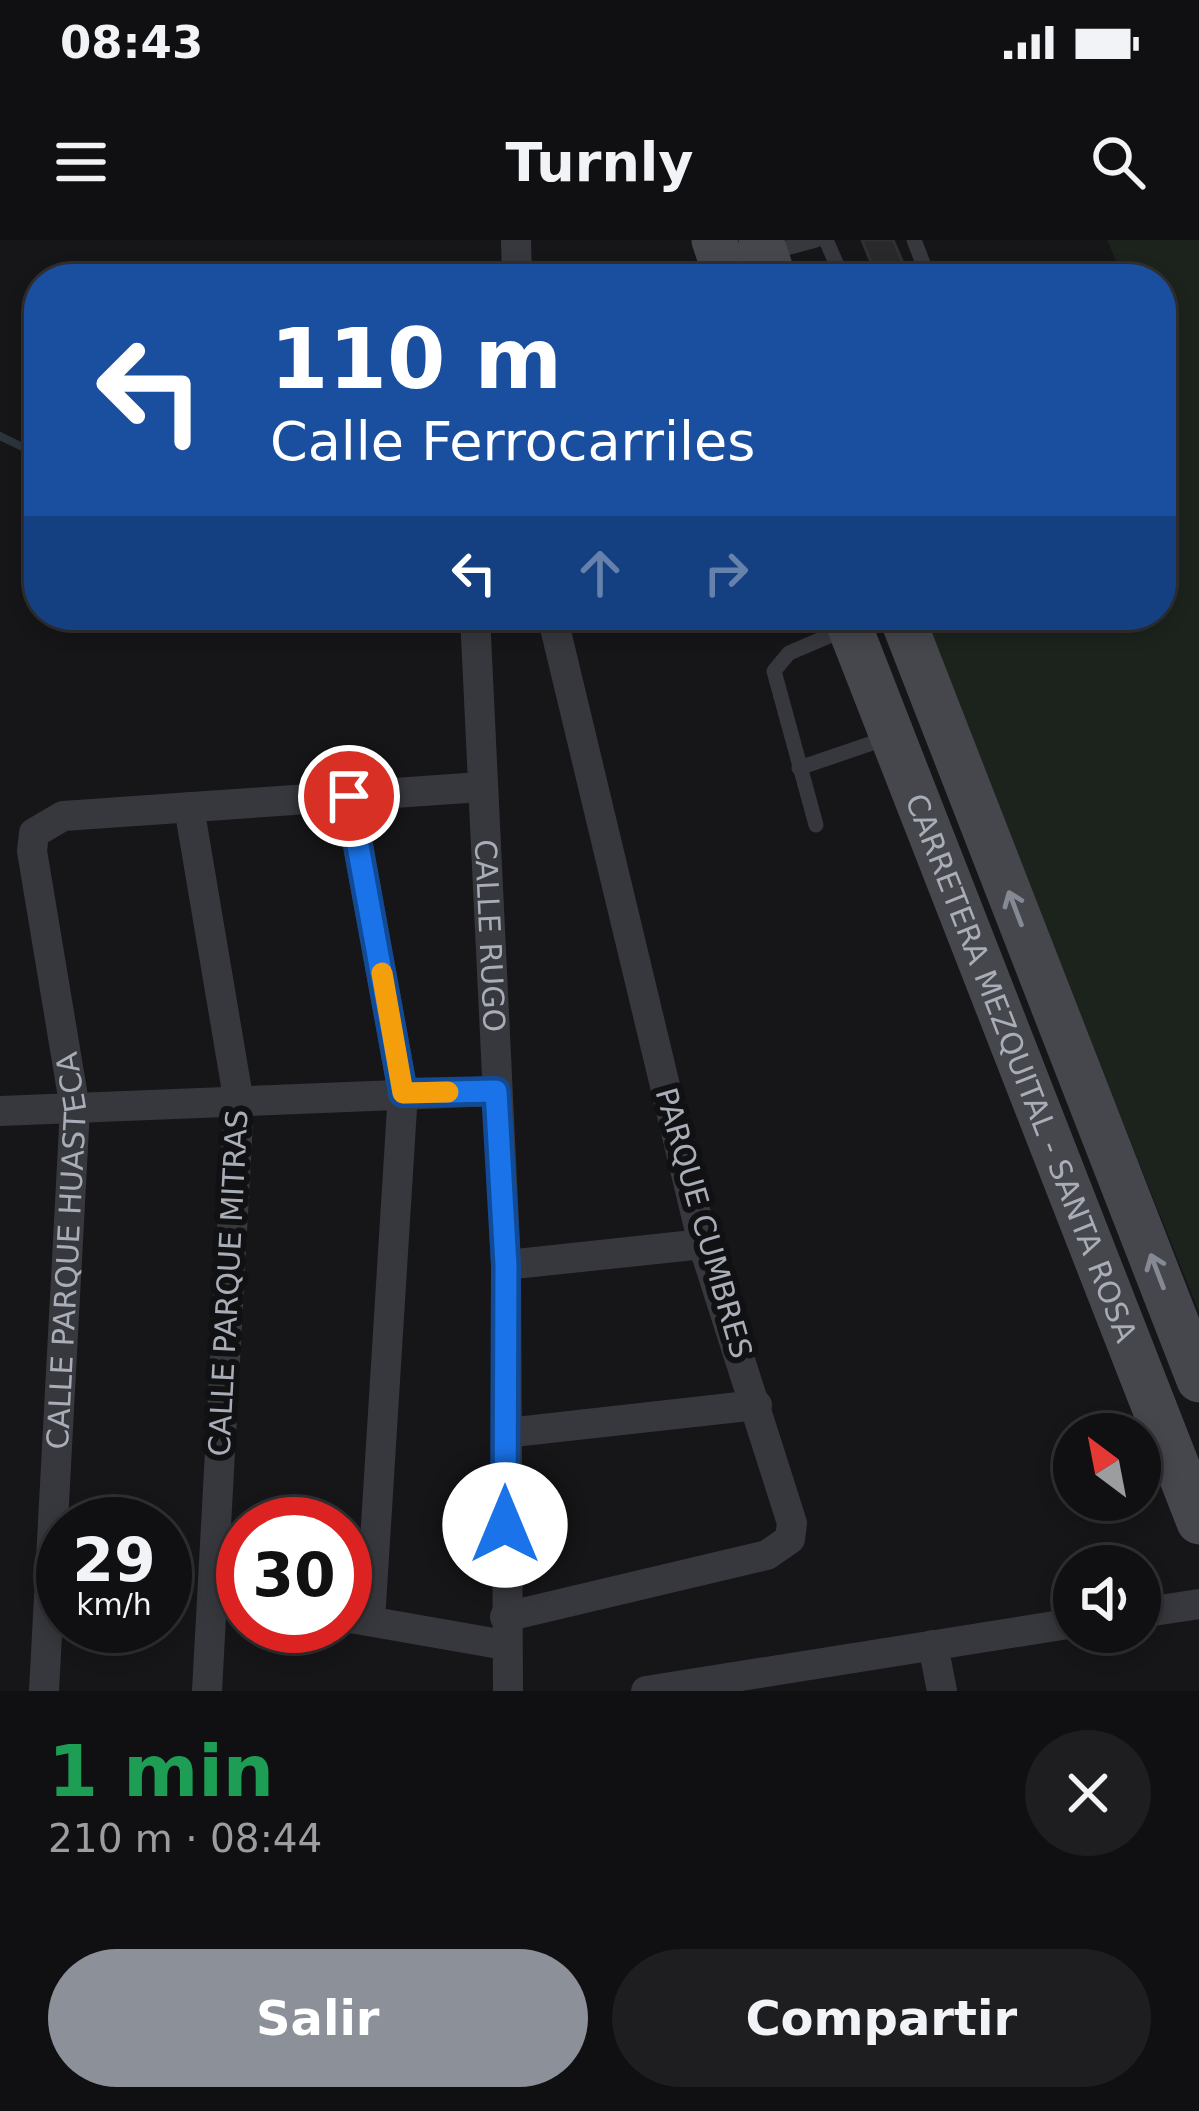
<!DOCTYPE html>
<html lang="es">
<head>
<meta charset="utf-8">
<style>
	:root { --surface:#101012; --page:#1e1e20; --text:#f1f3f6; --muted:#9c9d9f; --line:#303032; --accent:#8c9099 }
	body { margin:0; font-family:"DejaVu Sans",sans-serif; background:var(--page); color:var(--text); height:100vh; display:flex; flex-direction:column; font-size:45px; white-space:nowrap }
	* { box-sizing:border-box; margin:0 }
	p { font-size:39px; color:var(--muted) }
	.icon { flex:none; width:66px; height:66px; fill:none; stroke:currentColor; stroke-width:2; stroke-linecap:round; stroke-linejoin:round }
	.map { position:relative; height:1451px; overflow:hidden }
	.panel { display:flex; flex-direction:column; background:var(--surface); flex:1 }
	.panel>* { flex:none }
	.hud { position:absolute; left:24px; top:24px; width:1152px; height:366px; border-radius:48px; box-shadow:0 6px 18px #0003,0 0 0 3px var(--line); background:#1a4fa0; color:#fff; overflow:hidden }
	.needle { width:78px; rotate:328deg }
	.controls { position:absolute; left:1053px; top:1173px; display:grid; gap:24px }
	.controls a { display:grid; place-items:center; width:108px; height:108px; border-radius:50%; background:var(--surface); box-shadow:0 6px 18px #0003,0 0 0 3px var(--line); font-size:60px }
	.speed { position:absolute; left:36px; top:1257px; display:flex; gap:24px; font-size:60px; font-weight:700; text-align:center }
	.speed>* { display:grid; place-content:center; width:156px; height:156px; border-radius:50%; background:var(--surface); box-shadow:0 6px 18px #0003,0 0 0 3px var(--line); line-height:1 }
	.speed small { font-size:30px; font-weight:400 }
	.speed .limit { border:18px solid #d22; background:#fff; color:#111 }
	.pin { position:absolute; display:grid; place-items:center; width:102px; height:102px; color:#fff; margin:-51px; border:6px solid #fff; border-radius:50%; box-shadow:0 3px 12px #0007 }
	.me { position:absolute; width:132px; margin:-66px; rotate:0deg; stroke-linejoin:round; filter:drop-shadow(0 0 9px #0008) }
	.turn { display:flex; align-items:center; gap:42px; height:252px; padding:0 48px; font-size:54px }
	.turn .icon { width:156px; height:156px; stroke-width:2.5 }
	.turn b { display:block; font-size:84px; line-height:102px }
	.lanes { display:flex; align-items:center; height:114px; padding:0 48px; background:#0003; justify-content:center; gap:60px; direction:ltr }
	.lanes .off { opacity:.35 }
	.round { display:grid; place-items:center; flex:none; width:126px; height:126px; border-radius:63px; background:var(--page) }
	.headline { display:flex; align-items:center; justify-content:space-between; height:204px; padding:0 48px }
	h1 { font-size:72px; font-weight:700; line-height:90px; color:#1e9e55 }
	.primary-button { display:flex; gap:24px; margin-top:auto; padding:24px 48px }
	.primary-button a { flex:1; height:138px; border-radius:72px; background:var(--accent); color:#fff; font-size:48px; font-weight:700; line-height:138px; text-align:center }
	.primary-button a+a { background:var(--page); color:var(--text) }
	.status { display:flex; justify-content:space-between; align-items:center; height:84px; padding:0 60px; background:var(--surface); direction:ltr }
	.status svg { height:33px; fill:currentColor }
	header { display:flex; justify-content:space-between; align-items:center; height:156px; padding:0 48px; background:var(--surface); font-size:54px; font-weight:700 }
	.map>svg:first-child { display:block }
</style>
</head>
<body>
<div class="status"><b>08:43</b><svg viewBox="0 0 49 12"><path d="M0 12V9h3v3zM5 12V6h3v6zM10 12V3h3v9zM15 12V0h3v12zM26 1h20v11H26zM47 4h2v5h-2z"/></svg></div>
<header><svg class="icon" aria-label="menu" viewBox="0 0 24 24"><path d="M4 6h16M4 12h16M4 18h16"/></svg>Turnly<svg class="icon" aria-label="search" viewBox="0 0 24 24"><circle cx="10" cy="10" r="6"/><path d="M15 15l6 6"/></svg></header>
<div class="map">
<svg width="1199" height="1451" viewBox="0 0 1199 1451">
	<rect width="100%" height="100%" fill="#161618"/>
	<polygon fill="#1c231d" points="1107,0 1199,0 1199,1072 919,375 1161,375 1161,39 1124,39"/>
	<g fill="none" stroke-linecap="round" stroke-linejoin="round">
		<polyline stroke="#2c353c" stroke-width="8" points="0,196 39,215"/>
	</g>
	<polygon fill="#29292c" stroke="#303034" stroke-width="3" points="862,0 893,0 910,39 878,39"/>
	<g fill="none" stroke-linecap="round" stroke-linejoin="round">
		<g stroke="#37383d" stroke-width="15">
			<polyline points="826,0 843,39"/>
			<polyline points="914,0 929,39"/>
			<polyline points="772,12 816,0"/>
			<polyline points="799,528 887,498"/>
			<polyline points="816,585 774,431 789,413 843,390"/>
		</g>
		<g stroke="#37383d" stroke-width="30">
			<polyline points="516,0 517,39"/>
			<path id="s1" d="M475,375L506,1025L508,1451"/>
			<polyline points="349,556 403,852 370,1381"/>
			<polyline points="189,567 239,863 207,1451"/>
			<polyline points="0,871 497,851"/>
			<polyline points="506,1025 703,1004"/>
			<polyline points="506,1193 757,1165"/>
			<polyline points="213,1358 243,1362"/>
			<polyline points="1140,1373 1199,1364"/>
			<polyline points="345,1377 505,1405"/>
			<polyline points="505,1377 767,1315 790,1299 792,1283 703,1004 552,375"/>
			<polyline points="933,1405 942,1451"/>
			<path id="s2" d="M44,1451L75,869L32,611L34,593L63,576L481,547"/>
			<polyline points="646,1451 1074,1383"/>
		</g>
		<g stroke="#45474d" stroke-width="45">
			<polyline points="714,0 727,39"/>
			<polyline points="761,0 774,39"/>
			<path id="s3" d="M845,375L1199,1282"/>
			<polyline points="901,375 1199,1140"/>
		</g>
	</g>
	<defs><path id="oneway-shaft" d="M-6 0H5M1.5-3L5.5 0L1.5 3" fill="none" stroke-width="1.6" stroke-linecap="round" stroke-linejoin="round" transform="scale(3)"/></defs>
	<g stroke="#858993">
		<use href="#oneway-shaft" transform="translate(1015 668) rotate(-111)"/>
		<use href="#oneway-shaft" transform="translate(1157 1031) rotate(-111)"/>
	</g>
	<g fill="none" stroke-linecap="round" stroke-linejoin="round">
		<g stroke="#114b97" stroke-width="30">
			<polyline id="route" points="349,556 403,853 496,851 506,1025 505,1285"/>
		</g>
		<use href="#route" stroke="#1a73e8" stroke-width="21"/>
		<polyline stroke="#f59e0b" stroke-width="21" points="382,733 403,853 448,852"/>
	</g>
	<g text-anchor="middle" dominant-baseline="central" stroke-width="12" stroke-linejoin="round" paint-order="stroke">
		<g font-size="30" fill="#a8adb8" stroke="#111113">
			<text stroke="none"><textPath href="#s1" startOffset="321">CALLE RUGO</textPath></text>
			<text stroke="none"><textPath href="#s3" startOffset="486">CARRETERA MEZQUITAL - SANTA ROSA</textPath></text>
			<text transform="translate(704 983) rotate(74)">PARQUE CUMBRES</text>
			<text stroke="none"><textPath href="#s2" startOffset="441">CALLE PARQUE HUASTECA</textPath></text>
			<text transform="translate(228 1043) rotate(-87)">CALLE PARQUE MITRAS</text>
		</g>
	</g>
</svg>
<div class="controls">
<a><svg class="needle" viewBox="-14 -14 28 28"><path d="M0-13l5 13h-10z" fill="#e53935"/><path d="M0 13l5-13h-10z" fill="#9c9d9f"/></svg></a>
<a><svg class="icon" aria-label="sound" viewBox="0 0 24 24"><path d="M4 9h4l5-4v14l-5-4H4zM17 9q2 3 0 6"/></svg></a>
</div>
<div class="speed"><div>29<small>km/h</small></div><div class="limit">30</div></div>
<div class="pin" style="left:349px;top:556px;background:#d93025"><svg class="icon" aria-label="arrive" viewBox="0 0 24 24"><path d="M6 21V4h12l-3 4 3 4H6"/></svg></div>
<svg class="me" style="left:505px;top:1285px" viewBox="-20 -20 40 40"><circle r="19" fill="#fff"/><path d="M0-13L10 11 0 6-10 11z" fill="#1a73e8"/></svg>
<div class="hud">
<div class="turn"><svg class="icon" aria-label="left" viewBox="0 0 24 24"><path d="M17 20v-9H6M10 6l-5 5 5 5"/></svg><div><b>110 m</b>Calle Ferrocarriles</div></div>
<div class="lanes"><svg class="icon" aria-label="left" viewBox="0 0 24 24"><path d="M17 20v-9H6M10 6l-5 5 5 5"/></svg><svg class="icon off" aria-label="ahead" viewBox="0 0 24 24"><path d="M12 20V5M6 11l6-6 6 6"/></svg><svg class="icon off" aria-label="right" viewBox="0 0 24 24"><path d="M7 20v-9h11M14 6l5 5-5 5"/></svg></div>
</div>
</div>
<section class="panel">
<div class="headline"><div><h1>1 min</h1><p>210 m · 08:44</p></div><a class="round"><svg class="icon" aria-label="close" viewBox="0 0 24 24"><path d="M6 6l12 12M18 6L6 18"/></svg></a></div>
<div class="primary-button"><a>Salir</a><a>Compartir</a></div>
</section>
</body>
</html>
